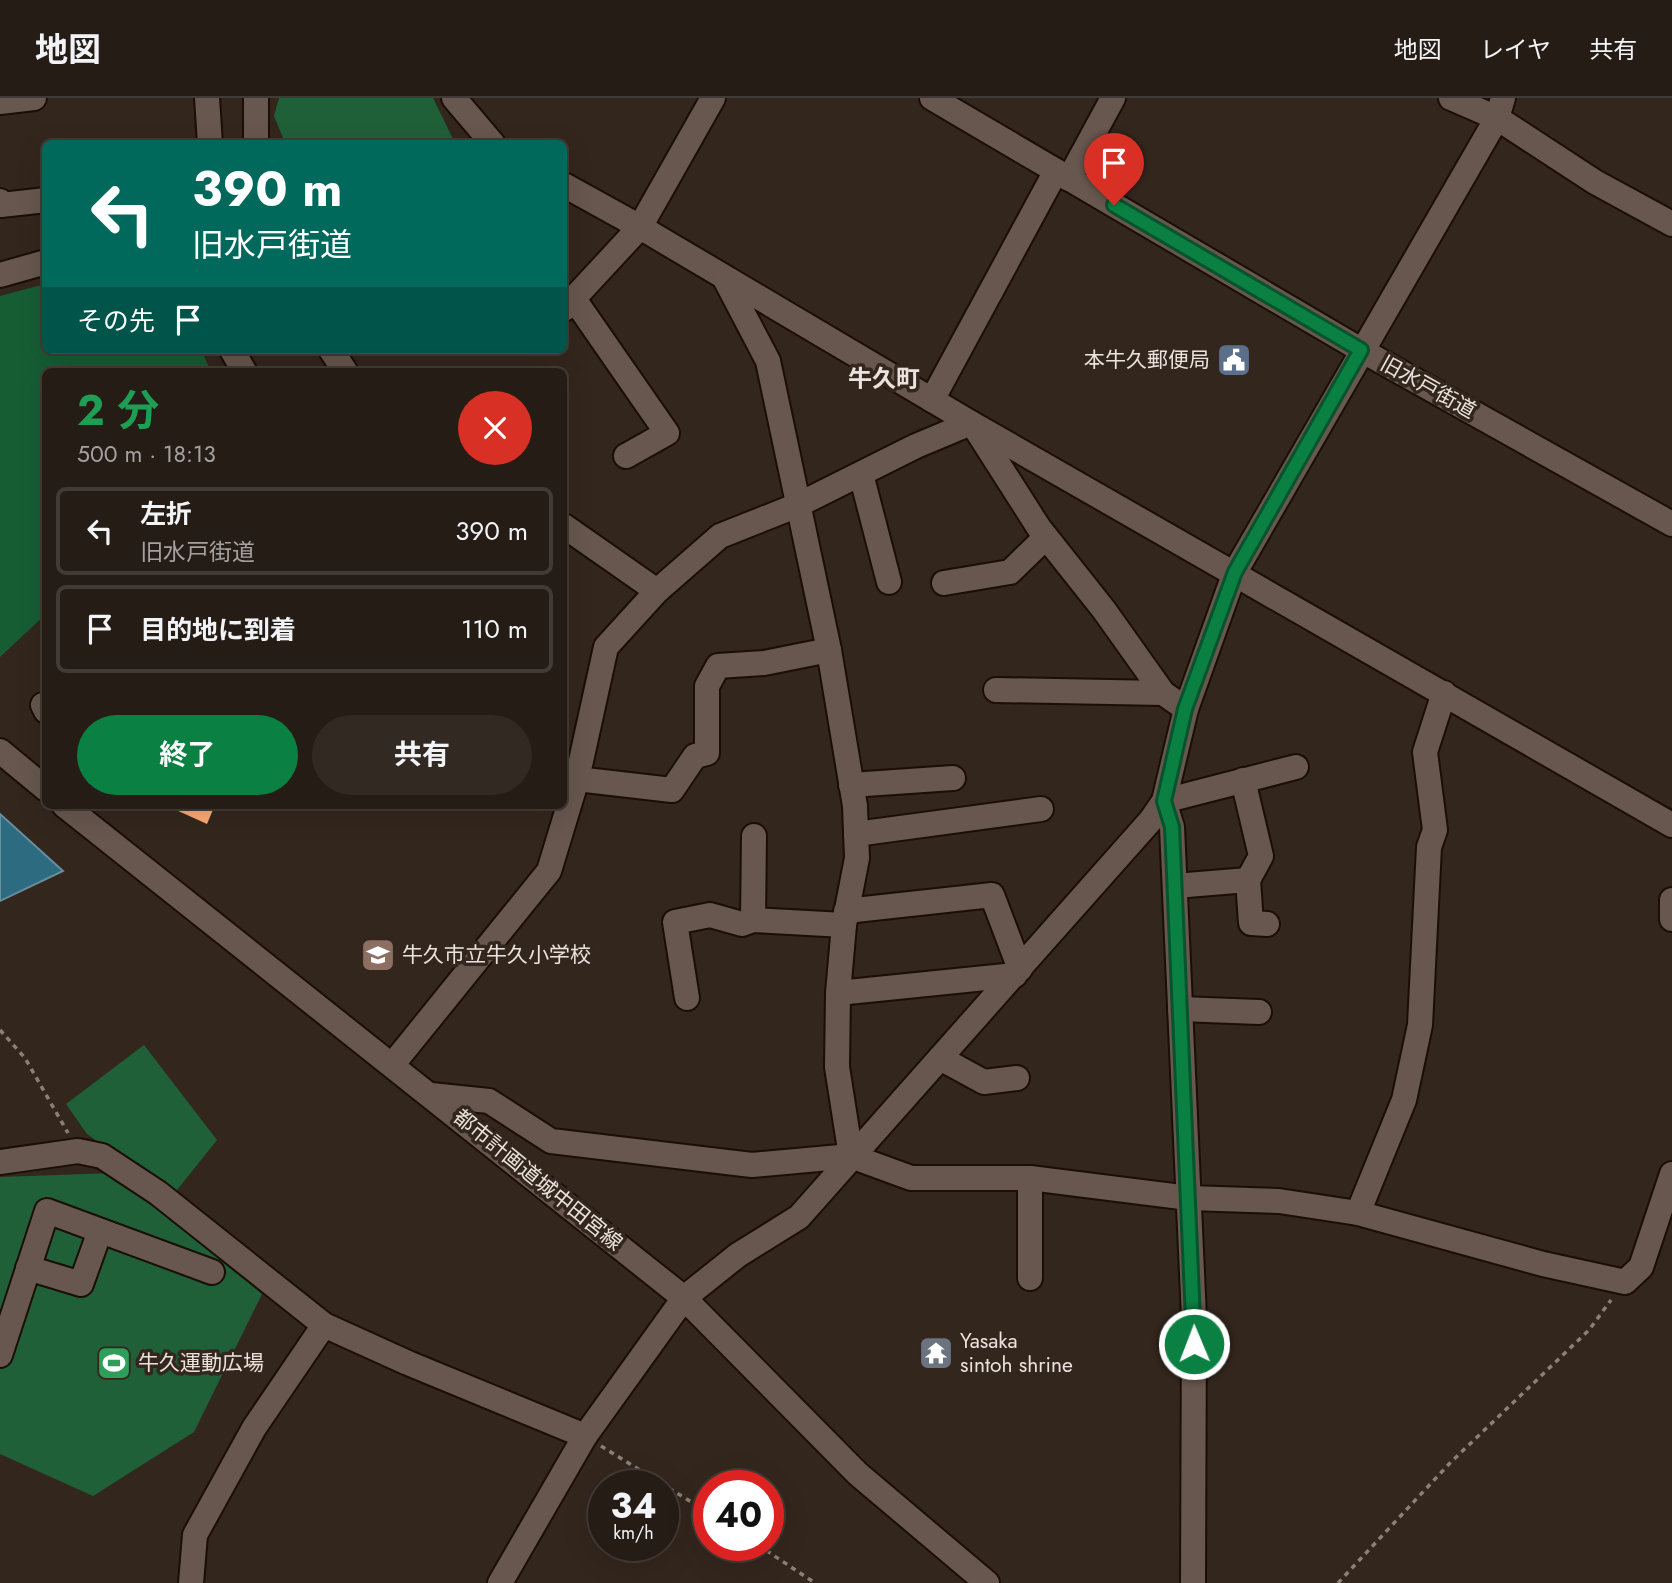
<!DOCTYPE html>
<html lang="ja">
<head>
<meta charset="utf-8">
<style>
	:root { --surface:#261c16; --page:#322923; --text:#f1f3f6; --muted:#a4a1a1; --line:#423a35; --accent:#0b8043 }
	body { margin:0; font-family:Jost,"Noto Sans JP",sans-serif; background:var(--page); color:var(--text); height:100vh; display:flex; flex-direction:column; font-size:26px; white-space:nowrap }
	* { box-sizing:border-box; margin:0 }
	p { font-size:23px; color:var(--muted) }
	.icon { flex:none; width:38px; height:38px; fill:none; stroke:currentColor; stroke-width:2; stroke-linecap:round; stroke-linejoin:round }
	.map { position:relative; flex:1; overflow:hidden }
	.side { position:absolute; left:42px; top:270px; width:525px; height:441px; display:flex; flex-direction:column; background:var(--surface); border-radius:10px; box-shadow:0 7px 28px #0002,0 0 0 2px var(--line) }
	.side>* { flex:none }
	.top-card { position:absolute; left:42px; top:42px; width:525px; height:214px; border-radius:10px; box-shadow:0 7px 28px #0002,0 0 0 2px var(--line); background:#00695c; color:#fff; overflow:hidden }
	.speed { position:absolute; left:588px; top:1372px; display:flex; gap:14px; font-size:35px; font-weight:700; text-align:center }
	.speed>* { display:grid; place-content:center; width:91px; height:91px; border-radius:50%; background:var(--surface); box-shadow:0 7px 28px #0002,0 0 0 2px var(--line); line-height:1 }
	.speed small { font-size:18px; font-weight:400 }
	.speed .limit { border:10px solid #d22; background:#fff; color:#111 }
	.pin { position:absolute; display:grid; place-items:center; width:60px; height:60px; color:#fff; margin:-72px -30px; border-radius:50% 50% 50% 0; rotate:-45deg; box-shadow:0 0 7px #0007 }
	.pin .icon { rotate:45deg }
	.me { position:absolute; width:77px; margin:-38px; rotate:359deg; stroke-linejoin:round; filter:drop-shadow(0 0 5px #0008) }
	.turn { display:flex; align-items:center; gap:24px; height:147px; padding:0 35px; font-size:32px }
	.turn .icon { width:91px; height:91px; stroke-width:2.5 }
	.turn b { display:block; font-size:49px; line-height:60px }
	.then { display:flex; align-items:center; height:66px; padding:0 35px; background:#0003; gap:14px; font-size:26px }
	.round { display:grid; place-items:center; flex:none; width:74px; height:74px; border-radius:37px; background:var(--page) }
	.headline { display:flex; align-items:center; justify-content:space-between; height:119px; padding:0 35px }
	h1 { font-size:42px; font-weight:700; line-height:52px; color:#1e9e55 }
	.button { display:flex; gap:14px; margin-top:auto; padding:14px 35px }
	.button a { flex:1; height:80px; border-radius:42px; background:var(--accent); color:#fff; font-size:28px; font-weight:700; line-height:80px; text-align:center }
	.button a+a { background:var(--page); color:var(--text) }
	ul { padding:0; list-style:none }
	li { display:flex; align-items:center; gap:21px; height:88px; margin:0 14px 10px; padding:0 21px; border:4px solid var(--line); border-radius:10px }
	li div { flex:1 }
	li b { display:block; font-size:26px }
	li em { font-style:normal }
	header { display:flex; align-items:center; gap:42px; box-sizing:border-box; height:98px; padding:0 35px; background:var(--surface); border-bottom:2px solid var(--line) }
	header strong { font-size:33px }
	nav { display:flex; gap:38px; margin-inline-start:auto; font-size:24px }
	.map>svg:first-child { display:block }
</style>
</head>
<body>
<header>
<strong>地図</strong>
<nav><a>地図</a><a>レイヤ</a><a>共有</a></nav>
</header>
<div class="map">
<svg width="1672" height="1485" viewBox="0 0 1672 1485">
	<rect width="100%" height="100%" fill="#33261d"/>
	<g fill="#206039">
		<polygon points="279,0 433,0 455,45 285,45 274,18"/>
		<polygon points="144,947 217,1042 173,1097 87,1036 66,1006"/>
		<polygon points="114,1075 262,1196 194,1334 93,1398 0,1356 0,1079"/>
	</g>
	<polygon fill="#165d34" points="45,186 46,252 201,252 211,273 46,273 45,517 0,559 0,198"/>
	<polygon fill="#2d6b81" stroke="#668f9d" stroke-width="2" points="0,716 63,773 0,803"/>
	<polygon fill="#fca973" points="165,707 215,707 207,726"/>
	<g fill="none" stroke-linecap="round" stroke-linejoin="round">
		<g stroke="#1a0e07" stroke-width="28">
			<g id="minor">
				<polyline points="207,0 210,46"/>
				<polyline points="454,0 493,46"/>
				<polyline points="713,0 640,129 971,325 1672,727"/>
				<polyline points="932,0 1361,252 1672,426"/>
				<polyline points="1451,0 1497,20 1595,84 1672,126"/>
				<polyline points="0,4 34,0"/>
				<polyline points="256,46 256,0"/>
				<polyline points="1069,81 1113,0"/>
				<polyline points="564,87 640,129 564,211"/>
				<polyline points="0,103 1,107 46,102"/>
				<polyline points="0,177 46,164"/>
				<polyline points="725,181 768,263 829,552 855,708 857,760 844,827 838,895 837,969 851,1058"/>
				<polyline points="574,201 667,335 626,358"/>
				<polyline points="232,252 244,273"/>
				<polyline points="331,252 345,273"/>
				<polyline points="932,302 1056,73"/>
				<polyline points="974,328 1039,430 1104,512 1163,595 1186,611"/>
				<polyline points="861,376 889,484"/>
				<polyline points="564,428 657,493"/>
				<polyline points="944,485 1010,474 1046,439"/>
				<polyline points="996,592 1163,595"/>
				<polyline points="43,607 46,613"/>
				<polyline points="0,653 46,691"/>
				<polyline points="577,681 672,692 695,658 707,655 707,588 718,568 764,565 829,552"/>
				<polyline points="1243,682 1261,758 1248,782 1251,825 1267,826"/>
				<polyline points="851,687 953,680"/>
				<polyline points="1164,703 1172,729 1194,1220 1193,1485"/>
				<polyline points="1164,703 1296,669"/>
				<polyline points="64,707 684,1200 858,1376 987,1485"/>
				<polyline points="856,736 1041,711"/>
				<polyline points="1175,788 1248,782"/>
				<polyline points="1672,802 1672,821"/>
				<polyline points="846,813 992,797 1020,871"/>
				<polyline points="753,822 754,738"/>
				<polyline points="838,895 1015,877"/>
				<polyline points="687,900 675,824 710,817 742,826 753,822 844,827"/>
				<polyline points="1180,911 1259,914"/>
				<polyline points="940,960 984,984 1017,980"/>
				<polyline points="393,966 549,773 577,681 606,549 657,493 720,438 798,407 916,348 971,325"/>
				<polyline points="431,997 489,1003 551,1043 752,1067 851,1058 911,1080 1030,1080 1189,1100 1279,1103 1358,1115 1543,1166 1625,1184 1641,1169 1672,1076"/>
				<polyline points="0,1064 78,1053 102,1058 158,1095 324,1227 408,1265 585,1338"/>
				<polyline points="1358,1115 1404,1002 1420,927 1429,749 1435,732 1425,654 1444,595"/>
				<polyline points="28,1170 81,1186 100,1133"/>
				<polyline points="1030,1180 1030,1080"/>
				<polyline points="0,1257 47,1113 212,1174"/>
				<polyline points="191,1485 195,1437 254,1330 324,1227"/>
				<polyline points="500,1485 585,1338 684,1200 738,1157 799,1119 1151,722 1164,703 1186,611 1235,474 1497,20 1503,0"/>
			</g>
		</g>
		<g stroke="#8b8079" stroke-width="3.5" stroke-dasharray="5 5" stroke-linecap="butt">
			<polyline points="0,932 25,960 68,1035"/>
			<polyline points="601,1348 709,1415"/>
			<polyline points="758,1447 815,1485"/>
			<polyline points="1338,1485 1450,1365 1589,1232 1611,1202"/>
		</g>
		<use href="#minor" stroke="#67574e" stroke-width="24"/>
	</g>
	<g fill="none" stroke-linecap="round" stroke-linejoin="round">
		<g stroke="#07532c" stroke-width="18">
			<polyline id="route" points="1114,107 1361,252 1235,474 1185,611 1164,703 1172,729 1194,1246"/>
		</g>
		<use href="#route" stroke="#0b8043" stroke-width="12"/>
	</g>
	<defs>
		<g id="civic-square" transform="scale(1.75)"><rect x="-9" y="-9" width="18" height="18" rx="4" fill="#5c6f8a" stroke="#33261d"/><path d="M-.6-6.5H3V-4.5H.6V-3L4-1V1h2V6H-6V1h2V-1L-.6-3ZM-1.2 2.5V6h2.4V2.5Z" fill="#fff"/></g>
		<g id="school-square" transform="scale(1.75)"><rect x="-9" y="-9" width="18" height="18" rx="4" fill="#8d6e63" stroke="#33261d"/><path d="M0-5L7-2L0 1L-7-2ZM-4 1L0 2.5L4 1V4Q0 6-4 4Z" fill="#fff"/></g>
		<g id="temple-square" transform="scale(1.75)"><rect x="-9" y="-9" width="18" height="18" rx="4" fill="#6b7280" stroke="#33261d"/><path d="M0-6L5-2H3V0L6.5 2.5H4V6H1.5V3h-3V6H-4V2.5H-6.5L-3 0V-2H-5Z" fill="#fff"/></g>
		<g id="stadium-square" transform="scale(1.75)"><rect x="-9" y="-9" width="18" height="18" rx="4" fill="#2e9e5b" stroke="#33261d"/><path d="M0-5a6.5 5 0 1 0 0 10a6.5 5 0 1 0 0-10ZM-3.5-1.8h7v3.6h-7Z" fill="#fff"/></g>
	</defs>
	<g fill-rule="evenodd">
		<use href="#civic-square" x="1234" y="262"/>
		<use href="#school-square" x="378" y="857"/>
		<use href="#temple-square" x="936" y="1255"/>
		<use href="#stadium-square" x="114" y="1265"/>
	</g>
	<g text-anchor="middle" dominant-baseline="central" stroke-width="7" stroke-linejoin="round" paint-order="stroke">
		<g font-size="21" fill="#ece2dd" stroke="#33261d" text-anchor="start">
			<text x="1210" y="262" text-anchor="end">本牛久郵便局</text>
			<text x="402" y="857">牛久市立牛久小学校</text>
			<text x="960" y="1243">Yasaka<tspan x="960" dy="24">sintoh shrine</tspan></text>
			<text x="138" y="1265">牛久運動広場</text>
		</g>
		<g font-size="21" fill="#ece2dd" stroke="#33261d">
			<text transform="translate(1428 289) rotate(29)">旧水戸街道</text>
			<text transform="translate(538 1082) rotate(39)">都市計画道城中田宮線</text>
		</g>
		<g font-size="24" font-weight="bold" fill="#ece2dd" stroke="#33261d">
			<text x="884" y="280">牛久町</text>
		</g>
	</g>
</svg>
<div class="speed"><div>34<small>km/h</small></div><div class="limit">40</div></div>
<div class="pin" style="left:1114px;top:107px;background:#d93025"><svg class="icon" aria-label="arrive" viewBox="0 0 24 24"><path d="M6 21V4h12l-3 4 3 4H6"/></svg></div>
<svg class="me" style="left:1194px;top:1246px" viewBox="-20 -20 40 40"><circle r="17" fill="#0b8043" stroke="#fff" stroke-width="3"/><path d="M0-11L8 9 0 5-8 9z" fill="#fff"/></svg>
<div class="top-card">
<div class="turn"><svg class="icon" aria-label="left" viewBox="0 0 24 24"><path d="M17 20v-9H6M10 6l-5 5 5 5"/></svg><div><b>390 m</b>旧水戸街道</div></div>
<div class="then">その先<svg class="icon" aria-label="arrive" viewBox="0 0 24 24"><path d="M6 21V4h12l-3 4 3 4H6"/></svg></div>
</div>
<section class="side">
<div class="headline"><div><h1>2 分</h1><p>500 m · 18:13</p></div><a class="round" style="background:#d93025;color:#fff"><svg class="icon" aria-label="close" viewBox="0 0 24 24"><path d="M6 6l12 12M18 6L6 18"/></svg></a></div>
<ul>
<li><svg class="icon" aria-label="left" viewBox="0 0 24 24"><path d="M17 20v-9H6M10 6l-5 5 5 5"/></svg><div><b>左折</b><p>旧水戸街道</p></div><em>390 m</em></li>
<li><svg class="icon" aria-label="arrive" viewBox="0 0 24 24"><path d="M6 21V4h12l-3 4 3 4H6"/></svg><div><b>目的地に到着</b></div><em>110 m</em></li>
</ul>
<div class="button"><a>終了</a><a>共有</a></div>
</section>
</div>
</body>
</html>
